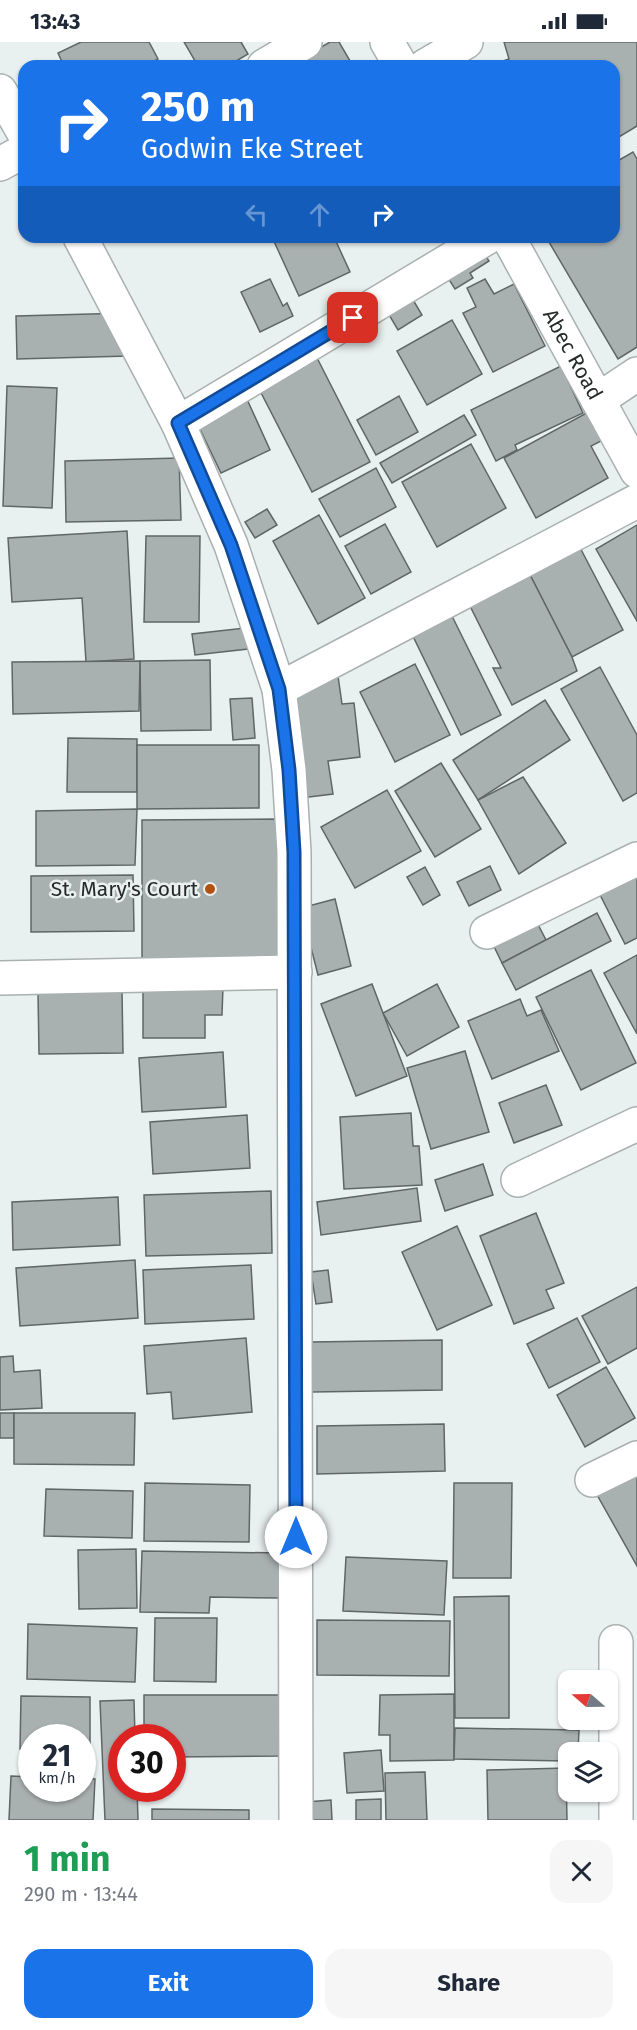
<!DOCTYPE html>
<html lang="en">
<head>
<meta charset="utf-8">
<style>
	:root { --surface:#fff; --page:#f6f6f7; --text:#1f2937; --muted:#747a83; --accent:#1a73e8 }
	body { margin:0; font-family:"Fira Sans",sans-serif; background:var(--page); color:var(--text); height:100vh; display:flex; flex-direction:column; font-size:22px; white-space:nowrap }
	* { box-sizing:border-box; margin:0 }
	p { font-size:20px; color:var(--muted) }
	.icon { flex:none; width:33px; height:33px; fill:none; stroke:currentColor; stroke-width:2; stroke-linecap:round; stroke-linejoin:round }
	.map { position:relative; height:1778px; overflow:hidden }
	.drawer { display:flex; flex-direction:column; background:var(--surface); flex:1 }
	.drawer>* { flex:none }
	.hud { position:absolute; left:18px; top:18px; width:602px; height:183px; border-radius:18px; box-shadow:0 2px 4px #0004; background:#1a73e8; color:#fff; overflow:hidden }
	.needle { width:39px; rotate:290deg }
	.controls { position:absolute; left:558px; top:1628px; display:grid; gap:12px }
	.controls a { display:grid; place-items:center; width:60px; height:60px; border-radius:12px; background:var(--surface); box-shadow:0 2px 4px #0004; font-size:30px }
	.speed { position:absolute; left:18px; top:1682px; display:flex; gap:12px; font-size:30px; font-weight:700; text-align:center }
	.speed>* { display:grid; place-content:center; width:78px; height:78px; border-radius:50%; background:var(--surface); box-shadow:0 2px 4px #0004; line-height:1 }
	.speed small { font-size:15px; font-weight:400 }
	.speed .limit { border:9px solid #d22; background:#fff; color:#111 }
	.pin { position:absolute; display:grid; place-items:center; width:51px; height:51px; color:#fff; margin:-26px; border-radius:12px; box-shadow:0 3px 9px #0006 }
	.me { position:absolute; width:66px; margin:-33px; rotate:0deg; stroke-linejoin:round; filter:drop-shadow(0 0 4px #0008) }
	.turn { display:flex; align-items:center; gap:21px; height:126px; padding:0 24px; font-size:27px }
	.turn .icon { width:78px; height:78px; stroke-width:2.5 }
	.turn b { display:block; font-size:42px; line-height:51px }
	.lanes { display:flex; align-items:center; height:57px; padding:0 24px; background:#0003; justify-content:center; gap:30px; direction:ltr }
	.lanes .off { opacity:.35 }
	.round { display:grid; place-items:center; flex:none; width:63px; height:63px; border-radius:18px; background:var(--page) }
	.overview { display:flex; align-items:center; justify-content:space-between; height:102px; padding:0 24px }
	h1 { font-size:36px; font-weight:700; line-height:45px; color:#1e9e55 }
	.primary-button { display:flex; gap:12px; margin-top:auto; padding:12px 24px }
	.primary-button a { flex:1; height:69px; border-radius:18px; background:var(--accent); color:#fff; font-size:24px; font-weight:700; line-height:69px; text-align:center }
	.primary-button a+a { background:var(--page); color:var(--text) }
	.status { display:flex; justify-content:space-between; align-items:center; height:42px; padding:0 30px; background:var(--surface); direction:ltr }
	.status svg { height:16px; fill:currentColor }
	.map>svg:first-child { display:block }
</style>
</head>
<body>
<div class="status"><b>13:43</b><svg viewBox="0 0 49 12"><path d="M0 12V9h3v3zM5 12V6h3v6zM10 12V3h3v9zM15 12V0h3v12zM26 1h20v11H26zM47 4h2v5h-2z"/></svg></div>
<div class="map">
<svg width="637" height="1778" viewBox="0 0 637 1778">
	<rect width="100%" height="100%" fill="#e9f0f0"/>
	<g fill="#a9b0b0" stroke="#5f6666" stroke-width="1.5">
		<polygon points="81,0 149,0 158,17 145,24 64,24 58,11"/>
		<polygon points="184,0 241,0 248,12 228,24 198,24"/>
		<polygon points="330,0 339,0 353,24 288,24"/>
		<polygon points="637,0 637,84 614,98 614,24 499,24 497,21 509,17 504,0"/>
		<polygon points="633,110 637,117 637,305 618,317 546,195 614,195 614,121"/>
		<polygon points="272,195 334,195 350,230 299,254"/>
		<polygon points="480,205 489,219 470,231 473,236 455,247 443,228"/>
		<polygon points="270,237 283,264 287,261 293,274 260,290 241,250"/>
		<polygon points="485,237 494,252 514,242 545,304 493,330 463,271 476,265 467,246"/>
		<polygon points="409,251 422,273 398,288 385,266"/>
		<polygon points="128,271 129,314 17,317 16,274"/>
		<polygon points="452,278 482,332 427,363 397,309"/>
		<polygon points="313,308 370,420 312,450 255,339"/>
		<polygon points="561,324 583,371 515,403 517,408 496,419 471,368"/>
		<polygon points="7,344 57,346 52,466 3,464"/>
		<polygon points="399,354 418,390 376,413 357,378"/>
		<polygon points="246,355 270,408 221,431 196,379"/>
		<polygon points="592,368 607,396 591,404 608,436 536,476 504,416"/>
		<polygon points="464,373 476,393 392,441 380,421"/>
		<polygon points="471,402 506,466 437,505 402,440"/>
		<polygon points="179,416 181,478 66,480 65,419"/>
		<polygon points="376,426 396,465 340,495 319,457"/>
		<polygon points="267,467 277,483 255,496 245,480"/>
		<polygon points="319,473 365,556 318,582 273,499"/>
		<polygon points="385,482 411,530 371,552 345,504"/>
		<polygon points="637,483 637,579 596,507"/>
		<polygon points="127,489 134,617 86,620 82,556 12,560 8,496"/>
		<polygon points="146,494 200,494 199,580 144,580"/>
		<polygon points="575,496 623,588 572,615 525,523"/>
		<polygon points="525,523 572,615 577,629 512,663 493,626 501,626 464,552"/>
		<polygon points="448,566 501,673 461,693 409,586"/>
		<polygon points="245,586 248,607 195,613 192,592"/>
		<polygon points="210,618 211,688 141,689 140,619"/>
		<polygon points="140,619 139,669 13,672 12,620"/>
		<polygon points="415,622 450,693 395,720 360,650"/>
		<polygon points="600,625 637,693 637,751 623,759 561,647"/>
		<polygon points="337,627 342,662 354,661 360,715 328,719 333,752 301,756 286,633"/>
		<polygon points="252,656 255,696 233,698 230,657"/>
		<polygon points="545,658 570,698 478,758 453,718"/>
		<polygon points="68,696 137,697 137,750 67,750"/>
		<polygon points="137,703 259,703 259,766 137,767"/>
		<polygon points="441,721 481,787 435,815 395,749"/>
		<polygon points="523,735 566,801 519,832 478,758"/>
		<polygon points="387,748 421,809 355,846 321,785"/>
		<polygon points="137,767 135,823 36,824 36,769"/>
		<polygon points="279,777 279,917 142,919 142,778"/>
		<polygon points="637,817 637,896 625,902 593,839"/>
		<polygon points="490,824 501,848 469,864 457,840"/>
		<polygon points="425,825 440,853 423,863 407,835"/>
		<polygon points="133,833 134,889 31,890 31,834"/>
		<polygon points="335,857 351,924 318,933 301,866"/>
		<polygon points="530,867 546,898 502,921 487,890"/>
		<polygon points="597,871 611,899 516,948 502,921"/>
		<polygon points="637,913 637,992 604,931"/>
		<polygon points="591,928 636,1021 581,1048 536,955"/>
		<polygon points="372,942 407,1034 356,1054 321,962"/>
		<polygon points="437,942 459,985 407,1014 383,971"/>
		<polygon points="143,945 223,945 222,973 205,973 205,996 143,996"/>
		<polygon points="122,949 123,1011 39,1012 38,950"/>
		<polygon points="520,957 527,974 541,968 559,1009 492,1037 468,979"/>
		<polygon points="465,1009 489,1090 431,1107 407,1026"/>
		<polygon points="223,1010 226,1065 142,1070 139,1016"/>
		<polygon points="546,1043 562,1083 514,1101 499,1061"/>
		<polygon points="411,1071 413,1104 419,1104 422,1143 344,1147 340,1075"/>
		<polygon points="247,1073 250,1126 153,1132 150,1080"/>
		<polygon points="483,1122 493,1153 445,1169 435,1138"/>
		<polygon points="417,1146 421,1179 321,1193 317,1160"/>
		<polygon points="271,1149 272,1211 146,1214 144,1153"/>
		<polygon points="118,1155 120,1203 13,1208 12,1160"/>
		<polygon points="536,1171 564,1241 546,1248 554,1266 514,1282 480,1194"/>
		<polygon points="457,1184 492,1263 437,1288 402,1210"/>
		<polygon points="135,1218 138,1276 20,1284 16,1226"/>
		<polygon points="251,1223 254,1277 145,1282 143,1228"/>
		<polygon points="328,1228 332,1260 316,1262 311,1230"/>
		<polygon points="637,1245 637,1306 608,1322 582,1274"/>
		<polygon points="577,1276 600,1320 549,1346 527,1302"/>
		<polygon points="246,1296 252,1370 173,1377 171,1350 147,1352 144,1304"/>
		<polygon points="442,1298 442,1348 312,1350 311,1300"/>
		<polygon points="13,1314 14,1330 40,1328 42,1366 0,1368 0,1315"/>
		<polygon points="606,1325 635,1376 585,1405 557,1353"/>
		<rect x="0" y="1371" width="14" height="25"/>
		<polygon points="14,1371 135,1371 134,1423 14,1422"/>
		<polygon points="444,1382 445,1429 317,1432 317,1384"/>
		<polygon points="637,1407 637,1524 587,1435"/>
		<polygon points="145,1441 250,1443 249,1500 144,1499"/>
		<polygon points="454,1441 512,1441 511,1536 453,1536"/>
		<polygon points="46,1447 133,1449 132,1496 44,1494"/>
		<polygon points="136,1507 137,1566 79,1567 78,1508"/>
		<polygon points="142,1509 280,1511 280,1556 210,1555 209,1571 140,1570"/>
		<polygon points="346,1515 447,1519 444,1573 343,1569"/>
		<polygon points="509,1554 509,1676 455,1676 454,1555"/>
		<polygon points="155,1576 217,1576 216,1640 154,1639"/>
		<polygon points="317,1578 450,1579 449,1634 317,1633"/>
		<polygon points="28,1582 137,1586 135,1640 27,1637"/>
		<polygon points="454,1652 454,1718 390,1719 390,1693 379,1693 380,1653"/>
		<polygon points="144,1653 281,1653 280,1714 172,1715 172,1695 144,1695"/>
		<polygon points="21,1654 90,1655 90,1708 82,1708 82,1695 32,1695 32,1707 20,1707"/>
		<polygon points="134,1658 135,1695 122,1695 122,1746 137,1746 138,1778 105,1778 100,1659"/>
		<polygon points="455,1686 579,1688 578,1710 568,1710 568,1719 454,1717"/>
		<polygon points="381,1708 384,1749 347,1751 344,1711"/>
		<polygon points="566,1726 567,1778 488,1778 487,1728"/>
		<polygon points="425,1730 427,1778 386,1778 385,1731"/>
		<polygon points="11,1734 32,1735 32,1746 82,1746 82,1736 95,1737 93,1778 9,1778"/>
		<polygon points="381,1757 381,1778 356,1778 356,1758"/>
		<polygon points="331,1758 332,1778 307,1778 306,1760"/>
		<polygon points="152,1767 249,1768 249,1778 152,1778"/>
	</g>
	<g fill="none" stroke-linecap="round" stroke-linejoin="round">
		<g stroke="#a9b0b0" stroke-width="36">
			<g id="minor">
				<polyline points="387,0 401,24"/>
				<polyline points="264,24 305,0"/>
				<polyline points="425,24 466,0"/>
				<polyline points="0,49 24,91"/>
				<polyline points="0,122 24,109"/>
				<polyline points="80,195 178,381 231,503 279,647 289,728 294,810 296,1778"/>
				<path id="s1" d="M508,195L637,429"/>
				<polyline points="598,358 637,332"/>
				<polyline points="178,381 488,195"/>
				<polyline points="279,647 637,459"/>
				<polyline points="487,890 637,817"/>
				<polyline points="0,936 295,930"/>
				<polyline points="518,1138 637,1082"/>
				<polyline points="592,1438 637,1416"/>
				<polyline points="616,1778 616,1600"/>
			</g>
		</g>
		<use href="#minor" stroke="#fff" stroke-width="33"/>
	</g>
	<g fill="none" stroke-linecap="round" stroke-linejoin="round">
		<g stroke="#114b97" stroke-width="15">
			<polyline id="route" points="296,1495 294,810 289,728 279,647 231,503 178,381 353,276"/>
		</g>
		<use href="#route" stroke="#1a73e8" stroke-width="10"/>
	</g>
	<circle fill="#b35210" stroke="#e9f0f0" stroke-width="2" cx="210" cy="847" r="6"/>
	<g text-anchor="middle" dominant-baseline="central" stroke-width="5" stroke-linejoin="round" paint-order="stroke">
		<g font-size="21" fill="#272a2a" stroke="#e9f0f0">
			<text stroke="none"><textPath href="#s1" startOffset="134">Abec Road</textPath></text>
		</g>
		<g font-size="21" fill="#272a2a" stroke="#e9f0f0" text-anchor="end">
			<text x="198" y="847">St. Mary's Court</text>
		</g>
	</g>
</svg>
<div class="controls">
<a><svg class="needle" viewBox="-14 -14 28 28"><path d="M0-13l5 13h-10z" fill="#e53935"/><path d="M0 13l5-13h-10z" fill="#747a83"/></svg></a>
<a><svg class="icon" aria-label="layers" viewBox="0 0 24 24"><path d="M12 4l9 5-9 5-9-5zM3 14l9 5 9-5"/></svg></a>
</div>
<div class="speed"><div>21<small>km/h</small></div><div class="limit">30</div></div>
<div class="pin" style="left:353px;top:276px;background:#d93025"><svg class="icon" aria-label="arrive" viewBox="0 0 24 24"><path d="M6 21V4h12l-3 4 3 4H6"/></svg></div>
<svg class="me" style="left:296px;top:1495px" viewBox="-20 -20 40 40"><circle r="19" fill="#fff"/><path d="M0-13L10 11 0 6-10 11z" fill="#1a73e8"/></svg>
<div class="hud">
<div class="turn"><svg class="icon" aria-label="right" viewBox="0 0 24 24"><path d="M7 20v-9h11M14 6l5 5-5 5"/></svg><div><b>250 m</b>Godwin Eke Street</div></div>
<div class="lanes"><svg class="icon off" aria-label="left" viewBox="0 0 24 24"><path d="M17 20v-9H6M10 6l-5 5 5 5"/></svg><svg class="icon off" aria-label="ahead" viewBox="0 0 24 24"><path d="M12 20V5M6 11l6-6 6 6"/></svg><svg class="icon" aria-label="right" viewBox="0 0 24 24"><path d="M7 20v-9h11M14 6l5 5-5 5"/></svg></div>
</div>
</div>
<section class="drawer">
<div class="overview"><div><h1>1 min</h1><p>290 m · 13:44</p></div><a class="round"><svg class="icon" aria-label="close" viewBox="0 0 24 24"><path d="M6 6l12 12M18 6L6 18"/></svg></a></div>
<div class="primary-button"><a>Exit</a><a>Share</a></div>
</section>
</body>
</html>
